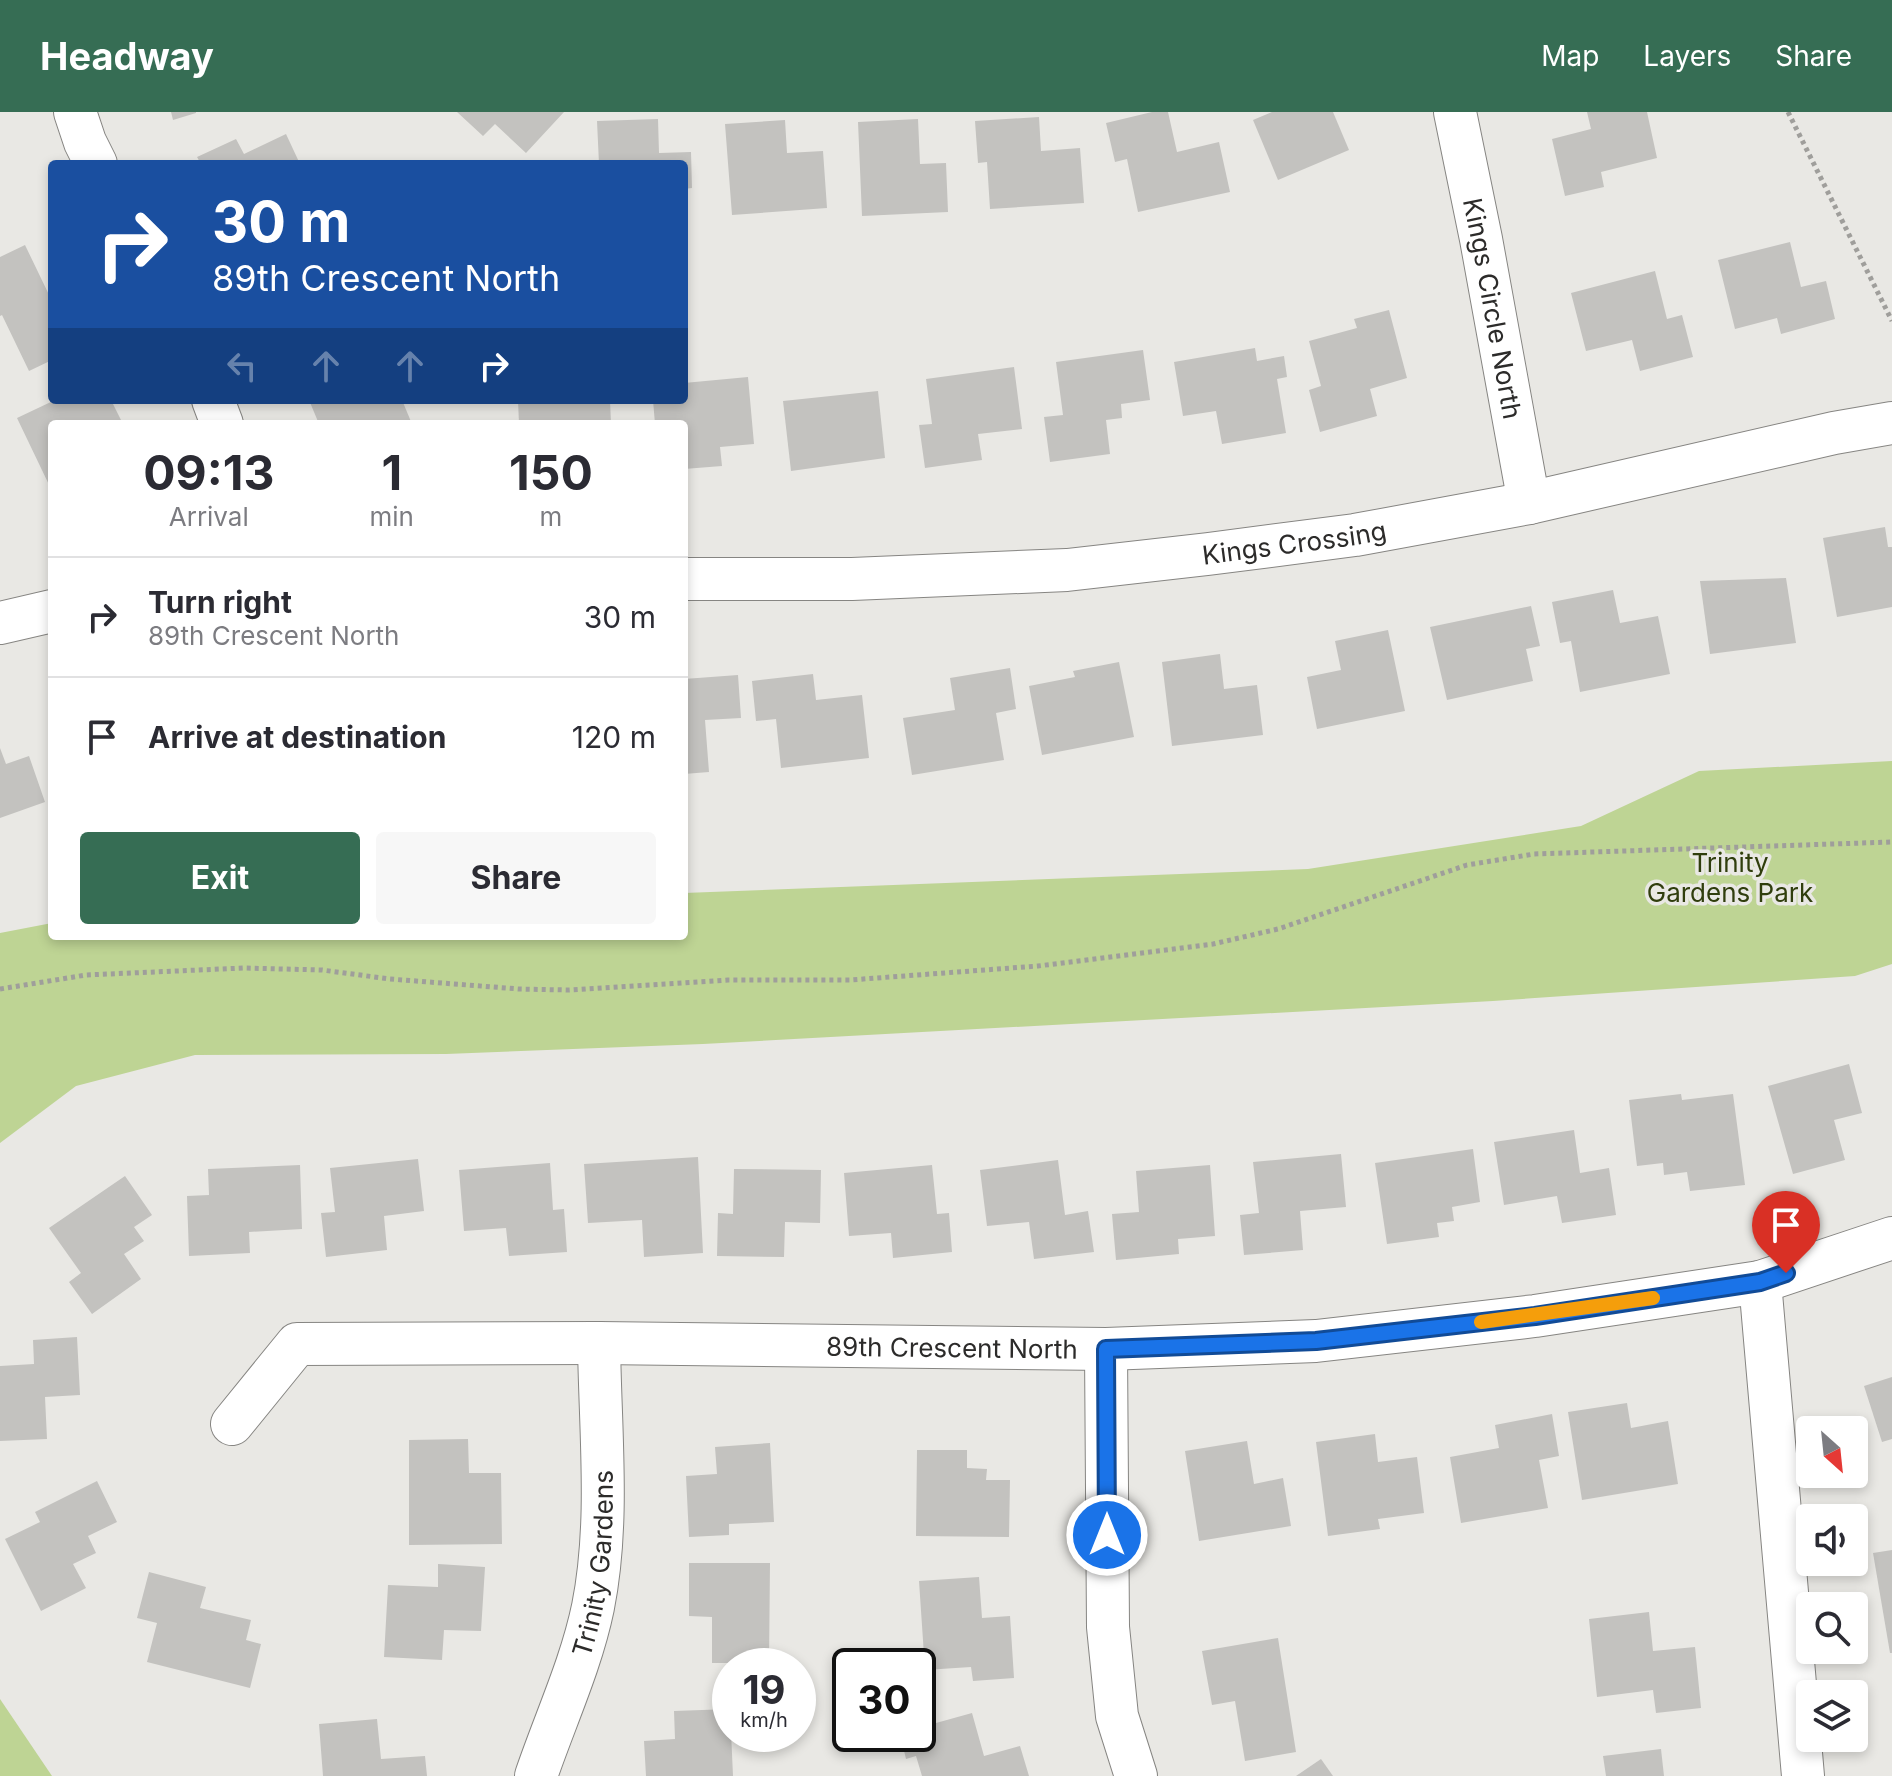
<!DOCTYPE html>
<html lang="en">
<head>
<meta charset="utf-8">
<style>
	:root { --surface:#fff; --page:#f7f7f7; --text:#2b2b33; --muted:#7c7c81; --line:#e1e1e2; --accent:#366d54 }
	body { margin:0; font-family:Inter,sans-serif; background:var(--page); color:var(--text); height:100vh; display:flex; flex-direction:column; font-size:30px; white-space:nowrap }
	* { box-sizing:border-box; margin:0 }
	p { font-size:26px; color:var(--muted) }
	.icon { flex:none; width:44px; height:44px; fill:none; stroke:currentColor; stroke-width:2; stroke-linecap:round; stroke-linejoin:round }
	.map { position:relative; flex:1; overflow:hidden }
	.details { position:absolute; left:48px; top:308px; width:640px; height:520px; display:flex; flex-direction:column; background:var(--surface); border-radius:8px; box-shadow:0 4px 12px #0003 }
	.details>* { flex:none }
	.hud { position:absolute; left:48px; top:48px; width:640px; height:244px; border-radius:8px; box-shadow:0 4px 12px #0003; background:#1a4fa0; color:#fff; overflow:hidden }
	.needle { width:52px; rotate:153deg }
	.controls { position:absolute; left:1796px; top:1304px; display:grid; gap:16px }
	.controls a { display:grid; place-items:center; width:72px; height:72px; border-radius:8px; background:var(--surface); box-shadow:0 4px 12px #0003; font-size:40px }
	.speed { position:absolute; left:712px; top:1536px; display:flex; gap:16px; font-size:40px; font-weight:700; text-align:center }
	.speed>* { display:grid; place-content:center; width:104px; height:104px; border-radius:50%; background:var(--surface); box-shadow:0 4px 12px #0003; line-height:1 }
	.speed small { font-size:20px; font-weight:400 }
	.speed .limit { border:4px solid #111; border-radius:12px; background:#fff; color:#111 }
	.pin { position:absolute; display:grid; place-items:center; width:68px; height:68px; color:#fff; margin:-82px -34px; border-radius:50% 50% 50% 0; rotate:-45deg; box-shadow:0 0 8px #0007 }
	.pin .icon { rotate:45deg }
	.me { position:absolute; width:88px; margin:-44px; rotate:0deg; stroke-linejoin:round; filter:drop-shadow(0 0 6px #0008) }
	.turn { display:flex; align-items:center; gap:28px; height:168px; padding:0 32px; font-size:36px }
	.turn .icon { width:104px; height:104px; stroke-width:2.5 }
	.turn b { display:block; font-size:56px; line-height:68px }
	.lanes { display:flex; align-items:center; height:76px; padding:0 32px; background:#0003; justify-content:center; gap:40px; direction:ltr }
	.lanes .off { opacity:.35 }
	.eta { display:flex; justify-content:space-evenly; align-items:center; height:136px; text-align:center }
	.eta b { font-size:48px; font-weight:700; line-height:56px }
	.cta { display:flex; gap:16px; margin-top:auto; padding:16px 32px }
	.cta a { flex:1; height:92px; border-radius:8px; background:var(--accent); color:#fff; font-size:32px; font-weight:700; line-height:92px; text-align:center }
	.cta a+a { background:var(--page); color:var(--text) }
	ul { padding:0; list-style:none }
	li { display:flex; align-items:center; gap:24px; height:120px; padding:0 32px; border-top:2px solid var(--line) }
	li div { flex:1 }
	li b { display:block; font-size:30px }
	li em { font-style:normal }
	header { display:flex; align-items:center; gap:48px; box-sizing:border-box; height:112px; padding:0 40px; background:var(--accent); color:#fff }
	header strong { font-size:38px }
	nav { display:flex; gap:44px; margin-inline-start:auto; font-size:28px }
	.map>svg:first-child { display:block }
</style>
</head>
<body>
<header>
<strong>Headway</strong>
<nav><a>Map</a><a>Layers</a><a>Share</a></nav>
</header>
<div class="map">
<svg width="1892" height="1664" viewBox="0 0 1892 1664">
	<rect width="100%" height="100%" fill="#e9e8e4"/>
	<g fill="#bed494">
		<polygon points="1892,649 1892,852 1855,864 1493,889 703,932 446,942 195,943 76,974 0,1031 0,821 52,811 52,824 684,824 684,781 1308,757 1581,714 1699,659"/>
		<polygon points="0,1587 52,1664 0,1664"/>
	</g>
	<g fill="#c3c2bf">
		<polygon points="171,0 196,0 196,1 173,8"/>
		<polygon points="457,0 564,0 526,41 495,12 483,24"/>
		<polygon points="1152,0 1168,0 1177,40 1219,30 1230,80 1138,100 1127,47 1115,50 1106,11"/>
		<polygon points="1272,0 1333,0 1349,38 1278,68 1253,8"/>
		<polygon points="1587,0 1647,0 1657,46 1601,60 1604,75 1565,84 1552,27 1591,17"/>
		<polygon points="1039,5 1041,39 1080,36 1084,91 990,97 987,50 978,51 975,9"/>
		<polygon points="658,7 659,41 691,40 692,76 684,77 684,52 599,52 597,9"/>
		<polygon points="918,7 920,52 946,51 948,100 862,104 858,10"/>
		<polygon points="785,8 787,41 823,39 827,96 732,103 725,12"/>
		<polygon points="286,22 300,52 201,52 197,45 236,27 244,42"/>
		<polygon points="1790,130 1801,175 1826,169 1835,207 1781,222 1777,206 1735,217 1718,148"/>
		<polygon points="25,133 52,189 52,248 29,259 2,203 0,204 0,145"/>
		<polygon points="1655,159 1667,207 1682,203 1693,245 1640,259 1632,228 1586,239 1571,181"/>
		<polygon points="1389,198 1407,266 1370,277 1377,304 1320,320 1309,278 1321,274 1309,229 1357,216 1354,207"/>
		<polygon points="1255,236 1257,249 1284,244 1287,265 1277,267 1286,321 1222,332 1216,299 1183,304 1174,250"/>
		<polygon points="1143,238 1150,288 1121,292 1122,306 1106,308 1110,342 1050,350 1044,305 1063,303 1056,250"/>
		<polygon points="1014,255 1022,317 978,322 982,348 925,356 919,313 932,312 926,267"/>
		<polygon points="748,265 754,332 720,335 722,354 684,357 684,312 655,312 653,288 684,288 684,271"/>
		<polygon points="878,279 885,346 791,359 783,289"/>
		<polygon points="55,288 111,288 123,312 52,312 52,379 17,306"/>
		<polygon points="309,288 402,288 412,312 319,312"/>
		<polygon points="518,288 610,288 611,312 519,312"/>
		<polygon points="1885,415 1888,435 1892,435 1892,495 1837,505 1823,426"/>
		<polygon points="1786,466 1796,531 1710,542 1700,469"/>
		<polygon points="1613,478 1620,511 1658,504 1670,562 1580,580 1571,529 1560,531 1552,490"/>
		<polygon points="1531,494 1540,534 1526,537 1533,569 1447,588 1430,515"/>
		<polygon points="1388,518 1405,599 1317,617 1307,565 1341,558 1335,529"/>
		<polygon points="1220,542 1224,577 1257,573 1263,623 1172,634 1162,550"/>
		<polygon points="1119,550 1134,625 1042,643 1029,574 1075,565 1073,559"/>
		<polygon points="1010,556 1016,597 996,601 1004,648 912,663 903,606 955,598 950,566"/>
		<polygon points="813,562 816,588 862,583 869,646 781,656 776,607 756,609 752,569"/>
		<polygon points="738,563 741,606 705,608 709,660 684,662 684,567"/>
		<polygon points="0,636 6,652 29,644 45,690 0,706"/>
		<polygon points="1849,952 1862,1001 1834,1008 1845,1048 1793,1062 1768,974"/>
		<polygon points="1681,982 1682,988 1733,982 1745,1073 1690,1079 1687,1060 1664,1063 1663,1051 1637,1054 1629,988"/>
		<polygon points="1574,1018 1580,1061 1609,1056 1616,1103 1562,1111 1557,1084 1504,1093 1494,1030"/>
		<polygon points="1473,1037 1480,1090 1452,1095 1454,1109 1437,1111 1439,1125 1387,1132 1375,1051"/>
		<polygon points="1341,1042 1346,1095 1300,1099 1303,1138 1244,1143 1240,1103 1259,1101 1253,1050"/>
		<polygon points="698,1045 703,1141 644,1145 642,1108 588,1111 584,1052"/>
		<polygon points="418,1047 424,1099 384,1104 387,1138 326,1145 321,1101 335,1100 330,1056"/>
		<polygon points="1058,1048 1065,1103 1088,1099 1094,1140 1034,1147 1029,1110 987,1114 980,1058"/>
		<polygon points="550,1051 553,1098 564,1097 567,1140 509,1144 506,1116 464,1119 459,1058"/>
		<polygon points="300,1053 302,1117 249,1120 250,1141 189,1144 187,1084 209,1083 208,1057"/>
		<polygon points="932,1053 937,1102 949,1101 952,1140 893,1146 891,1121 849,1124 844,1061"/>
		<polygon points="1210,1053 1215,1124 1178,1127 1179,1142 1116,1148 1112,1102 1139,1100 1136,1059"/>
		<polygon points="734,1057 821,1058 820,1111 785,1110 784,1145 717,1144 718,1101 733,1102"/>
		<polygon points="125,1064 152,1103 134,1115 144,1129 124,1142 141,1167 92,1202 69,1170 81,1161 49,1116"/>
		<polygon points="77,1225 80,1283 45,1285 47,1327 0,1329 0,1254 34,1252 33,1228"/>
		<polygon points="1892,1265 1892,1327 1882,1330 1864,1274"/>
		<polygon points="1627,1291 1631,1316 1668,1309 1678,1372 1582,1388 1568,1300"/>
		<polygon points="1552,1302 1559,1344 1539,1348 1548,1396 1461,1411 1450,1345 1499,1336 1495,1313"/>
		<polygon points="1375,1322 1378,1350 1417,1345 1424,1401 1378,1407 1380,1417 1328,1424 1316,1330"/>
		<polygon points="468,1327 469,1361 501,1361 502,1432 409,1433 409,1328"/>
		<polygon points="1247,1329 1254,1372 1283,1366 1291,1414 1199,1429 1185,1339"/>
		<polygon points="770,1331 774,1410 729,1412 729,1423 689,1425 686,1364 717,1362 715,1335"/>
		<polygon points="917,1338 967,1338 967,1356 987,1357 986,1368 1010,1368 1009,1425 916,1424"/>
		<polygon points="97,1369 117,1410 88,1424 96,1441 73,1452 86,1476 41,1499 5,1427 40,1410 35,1400"/>
		<polygon points="1892,1438 1892,1541 1890,1541 1873,1441"/>
		<polygon points="689,1451 770,1451 769,1551 712,1551 712,1505 689,1504"/>
		<polygon points="438,1452 485,1455 481,1519 444,1518 442,1548 384,1545 388,1473 438,1475"/>
		<polygon points="149,1460 206,1475 200,1496 251,1508 246,1528 261,1532 250,1576 147,1550 157,1511 137,1506"/>
		<polygon points="979,1465 982,1506 1010,1504 1014,1566 973,1569 971,1555 925,1558 919,1469"/>
		<polygon points="1649,1500 1653,1539 1695,1535 1701,1596 1656,1601 1653,1578 1597,1585 1589,1507"/>
		<polygon points="1278,1526 1296,1640 1245,1649 1235,1589 1212,1593 1202,1539"/>
		<polygon points="730,1597 733,1664 646,1664 644,1629 675,1627 674,1599"/>
		<polygon points="972,1601 984,1644 1020,1634 1029,1664 922,1664 916,1644 906,1647 900,1622 918,1622 918,1616"/>
		<polygon points="377,1607 381,1647 425,1644 427,1664 323,1664 319,1612"/>
		<polygon points="1661,1637 1664,1664 1606,1664 1603,1644"/>
		<polygon points="1321,1647 1333,1664 1296,1664"/>
	</g>
	<g fill="none" stroke-linecap="round" stroke-linejoin="round">
		<g stroke="#868582" stroke-width="44">
			<g id="minor">
				<polyline points="75,0 85,30 96,52"/>
				<path id="s1" d="M1455,0L1481,127L1529,391"/>
				<polyline points="213,288 222,312"/>
				<path id="s2" d="M684,467H852L1067,458L1208,442L1355,423L1529,391L1834,321L1892,311"/>
				<polyline points="0,511 52,499"/>
				<polyline points="1760,1170 1803,1664"/>
				<polyline points="1106,1237 1108,1515 1117,1604 1136,1664"/>
				<path id="s3" d="M232,1312L297,1232L599,1231L1106,1237L1316,1229L1535,1204L1760,1170L1892,1126"/>
				<path id="s4" d="M536,1664C555,1608 581,1553 593,1495C610,1410 600,1318 599,1231"/>
			</g>
		</g>
		<g stroke="#9f9e9b" stroke-width="5" stroke-dasharray="4 4" stroke-linecap="butt">
			<polyline points="1788,0 1892,209"/>
			<polyline points="0,877 86,863 244,856 322,858 390,867 519,877 568,878 728,868 850,868 1038,854 1213,832 1278,817 1467,753 1534,742 1892,730"/>
		</g>
		<use href="#minor" stroke="#fff" stroke-width="42"/>
	</g>
	<g fill="none" stroke-linecap="round" stroke-linejoin="round">
		<g stroke="#114b97" stroke-width="20">
			<polyline id="route" points="1107,1423 1106,1237 1316,1229 1535,1204 1760,1170 1786,1161"/>
		</g>
		<use href="#route" stroke="#1a73e8" stroke-width="14"/>
		<polyline stroke="#f59e0b" stroke-width="14" points="1481,1210 1653,1186"/>
	</g>
	<g text-anchor="middle" dominant-baseline="central" stroke-width="7" stroke-linejoin="round" paint-order="stroke">
		<g font-size="26" fill="#2c2b2a" stroke="#e9e8e4">
			<text stroke="none"><textPath href="#s1" startOffset="200">Kings Circle North</textPath></text>
			<text stroke="none"><textPath href="#s2" startOffset="612">Kings Crossing</textPath></text>
			<text stroke="none"><textPath href="#s3" startOffset="758">89th Crescent North</textPath></text>
			<text stroke="none"><textPath href="#s4" startOffset="222">Trinity Gardens</textPath></text>
		</g>
		<g font-size="26" fill="#303e0d" stroke="#e9e8e4">
			<text x="1730" y="750">Trinity<tspan x="1730" dy="30">Gardens Park</tspan></text>
		</g>
	</g>
</svg>
<div class="controls">
<a><svg class="needle" viewBox="-14 -14 28 28"><path d="M0-13l5 13h-10z" fill="#e53935"/><path d="M0 13l5-13h-10z" fill="#7c7c81"/></svg></a>
<a><svg class="icon" aria-label="sound" viewBox="0 0 24 24"><path d="M4 9h4l5-4v14l-5-4H4zM17 9q2 3 0 6"/></svg></a>
<a><svg class="icon" aria-label="search" viewBox="0 0 24 24"><circle cx="10" cy="10" r="6"/><path d="M15 15l6 6"/></svg></a>
<a><svg class="icon" aria-label="layers" viewBox="0 0 24 24"><path d="M12 4l9 5-9 5-9-5zM3 14l9 5 9-5"/></svg></a>
</div>
<div class="speed"><div>19<small>km/h</small></div><div class="limit">30</div></div>
<div class="pin" style="left:1786px;top:1161px;background:#d93025"><svg class="icon" aria-label="arrive" viewBox="0 0 24 24"><path d="M6 21V4h12l-3 4 3 4H6"/></svg></div>
<svg class="me" style="left:1107px;top:1423px" viewBox="-20 -20 40 40"><circle r="17" fill="#1a73e8" stroke="#fff" stroke-width="3"/><path d="M0-11L8 9 0 5-8 9z" fill="#fff"/></svg>
<div class="hud">
<div class="turn"><svg class="icon" aria-label="right" viewBox="0 0 24 24"><path d="M7 20v-9h11M14 6l5 5-5 5"/></svg><div><b>30 m</b>89th Crescent North</div></div>
<div class="lanes"><svg class="icon off" aria-label="left" viewBox="0 0 24 24"><path d="M17 20v-9H6M10 6l-5 5 5 5"/></svg><svg class="icon off" aria-label="ahead" viewBox="0 0 24 24"><path d="M12 20V5M6 11l6-6 6 6"/></svg><svg class="icon off" aria-label="ahead" viewBox="0 0 24 24"><path d="M12 20V5M6 11l6-6 6 6"/></svg><svg class="icon" aria-label="right" viewBox="0 0 24 24"><path d="M7 20v-9h11M14 6l5 5-5 5"/></svg></div>
</div>
<section class="details">
<div class="eta">
<div><b>09:13</b><p>Arrival</p></div>
<div><b>1</b><p>min</p></div>
<div><b>150</b><p>m</p></div>
</div>
<ul>
<li><svg class="icon" aria-label="right" viewBox="0 0 24 24"><path d="M7 20v-9h11M14 6l5 5-5 5"/></svg><div><b>Turn right</b><p>89th Crescent North</p></div><em>30 m</em></li>
<li><svg class="icon" aria-label="arrive" viewBox="0 0 24 24"><path d="M6 21V4h12l-3 4 3 4H6"/></svg><div><b>Arrive at destination</b></div><em>120 m</em></li>
</ul>
<div class="cta"><a>Exit</a><a>Share</a></div>
</section>
</div>
</body>
</html>
